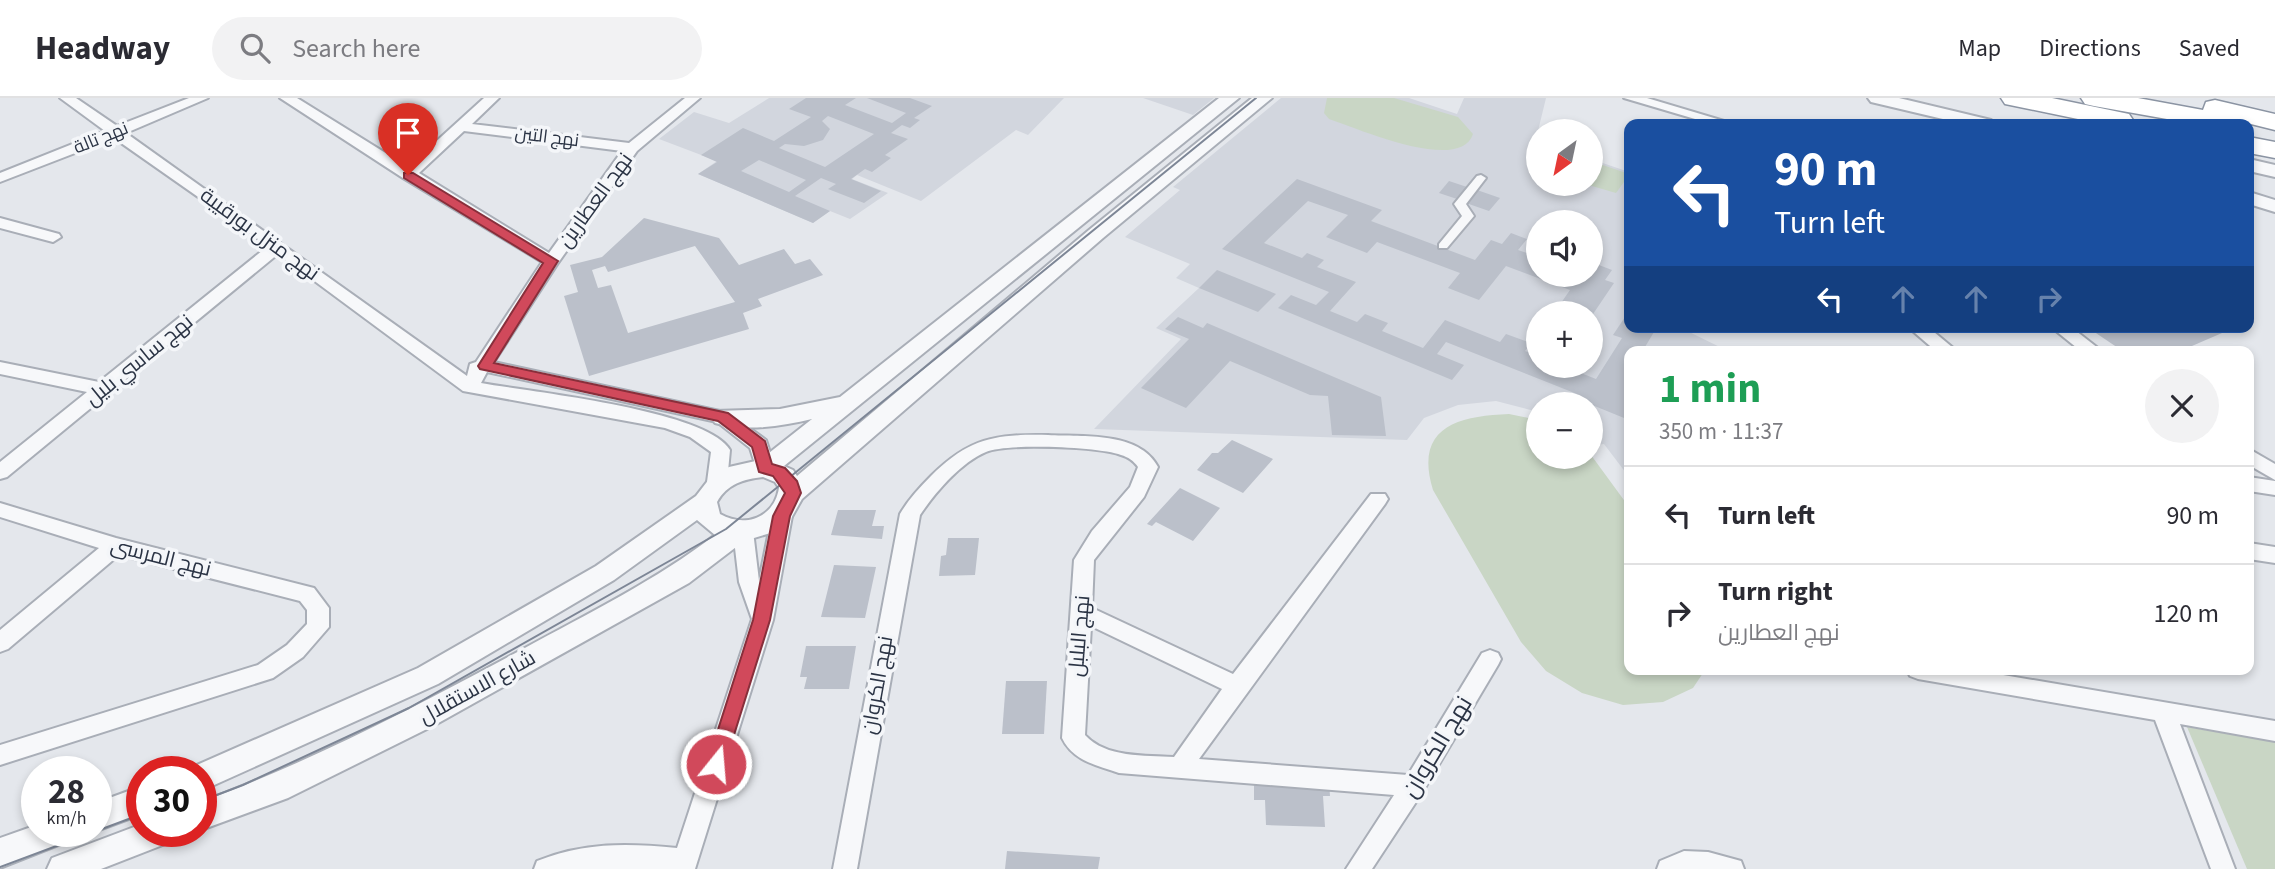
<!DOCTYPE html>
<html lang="en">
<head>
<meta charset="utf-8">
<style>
	:root { --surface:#fff; --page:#f2f2f3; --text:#2b2b33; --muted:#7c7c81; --line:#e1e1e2 }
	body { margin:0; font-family:"Source Sans 3",Cairo,sans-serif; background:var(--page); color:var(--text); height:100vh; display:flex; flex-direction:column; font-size:26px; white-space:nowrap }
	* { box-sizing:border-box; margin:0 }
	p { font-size:23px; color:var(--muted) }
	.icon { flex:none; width:38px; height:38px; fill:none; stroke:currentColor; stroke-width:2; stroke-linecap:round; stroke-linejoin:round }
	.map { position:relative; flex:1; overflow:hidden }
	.drawer { position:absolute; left:1624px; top:248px; width:630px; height:329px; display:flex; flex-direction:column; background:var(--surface); border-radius:14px; box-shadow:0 4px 10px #0003 }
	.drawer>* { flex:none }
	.banner { position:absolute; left:1624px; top:21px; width:630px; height:214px; border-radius:14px; box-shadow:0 4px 10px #0003; background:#1a4fa0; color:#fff; overflow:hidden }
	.needle { width:46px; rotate:213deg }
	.tools { position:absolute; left:1526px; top:21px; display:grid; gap:14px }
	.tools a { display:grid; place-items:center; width:77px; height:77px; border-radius:50%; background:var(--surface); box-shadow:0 4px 10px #0003; font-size:35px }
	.speed { position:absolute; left:21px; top:658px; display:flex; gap:14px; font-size:35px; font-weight:700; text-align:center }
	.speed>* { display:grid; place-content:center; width:91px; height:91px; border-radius:50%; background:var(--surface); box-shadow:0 4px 10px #0003; line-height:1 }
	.speed small { font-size:18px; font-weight:400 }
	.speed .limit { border:10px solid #d22; background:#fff; color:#111 }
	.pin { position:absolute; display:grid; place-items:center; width:60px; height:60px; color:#fff; margin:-72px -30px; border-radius:50% 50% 50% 0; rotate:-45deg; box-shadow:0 0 7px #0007 }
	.pin .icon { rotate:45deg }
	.me { position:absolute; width:77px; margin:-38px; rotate:17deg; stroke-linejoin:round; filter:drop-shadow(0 0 5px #0008) }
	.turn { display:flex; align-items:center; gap:24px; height:147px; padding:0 35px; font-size:32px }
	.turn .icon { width:91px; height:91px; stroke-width:2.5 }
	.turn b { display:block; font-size:49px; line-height:60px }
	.lanes { display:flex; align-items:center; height:66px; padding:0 35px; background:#0003; justify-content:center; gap:35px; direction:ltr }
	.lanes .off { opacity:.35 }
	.round { display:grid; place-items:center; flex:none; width:74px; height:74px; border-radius:37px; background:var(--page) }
	.head { display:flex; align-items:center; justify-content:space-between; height:119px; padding:0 35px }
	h1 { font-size:42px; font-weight:700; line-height:52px; color:#1e9e55 }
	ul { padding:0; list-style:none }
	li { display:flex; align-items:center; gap:21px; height:98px; padding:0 35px; border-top:2px solid var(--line) }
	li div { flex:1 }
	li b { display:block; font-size:26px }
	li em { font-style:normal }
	header { display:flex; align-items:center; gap:42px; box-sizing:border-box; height:98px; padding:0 35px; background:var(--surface); border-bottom:2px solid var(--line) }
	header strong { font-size:33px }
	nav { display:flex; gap:38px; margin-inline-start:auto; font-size:24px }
	.search { width:490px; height:63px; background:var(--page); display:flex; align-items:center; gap:18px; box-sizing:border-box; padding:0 24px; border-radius:38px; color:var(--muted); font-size:26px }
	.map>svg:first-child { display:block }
</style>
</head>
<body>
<header>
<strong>Headway</strong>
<div class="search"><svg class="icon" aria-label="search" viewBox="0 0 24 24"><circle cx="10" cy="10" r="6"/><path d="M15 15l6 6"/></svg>Search here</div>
<nav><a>Map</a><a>Directions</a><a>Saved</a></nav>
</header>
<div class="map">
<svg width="2275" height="771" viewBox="0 0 2275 771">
	<rect width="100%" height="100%" fill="#e4e7ec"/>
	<g fill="#d2d6de" fill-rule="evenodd">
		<polygon points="769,0 1064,0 1028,37 1016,32 921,103 857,77 852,81 888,95 850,121 830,113 813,125 698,76 717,63 659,41 694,14 729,25"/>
		<polygon points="1143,0 1214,0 1193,17"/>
		<path d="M1281,0H1409L1457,16L1464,0H1546L1538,33V86H1591V61L1629,74V229H1679L1730,254H1629V379L1604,346L1591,348V306H1538V314L1496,303L1458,307L1424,320L1407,342L1094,331L1181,241L1156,230L1199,190L1176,180L1190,166L1125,139L1180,92L1173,89ZM1538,124H1591V177H1538ZM1538,215H1591V268H1538Z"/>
	</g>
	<g fill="#c9d6c5">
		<path d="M1327,0H1394L1458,19L1473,36C1460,76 1357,30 1329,21L1324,15Z"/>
		<polygon points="1591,63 1629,76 1629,77 1616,95 1585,86 1591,86"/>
		<path d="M1509,316L1538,322V359L1591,357L1629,409V572H1705L1693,590L1663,604L1623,607L1582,595L1546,573L1521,544L1433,392C1414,330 1456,318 1509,316Z"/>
		<polygon points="2187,629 2275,644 2275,771 2247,771"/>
	</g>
	<g fill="#bbc0ca" fill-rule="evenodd">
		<path d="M806,0H856L845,7L892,25L906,15L867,0H910L932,8L914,20L920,22L910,30L902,27L891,35L908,41L885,57L891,60L872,74L865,71L851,81L881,93L864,105L828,91L836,86L821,80L795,98L830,113L813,125L698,76L717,64L701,57L743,30L774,43L811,19L789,11ZM828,18L874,36L825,69L779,50L785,46L804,48L823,42L830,31L822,23ZM759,62L806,82L789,94L741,73Z"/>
		<polygon points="1297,81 1382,112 1371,123 1475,162 1491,142 1502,146 1511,135 1527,141 1518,152 1536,158 1538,155 1538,177 1591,177 1591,164 1612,172 1605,182 1614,185 1591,219 1591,215 1554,215 1570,192 1506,168 1479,202 1448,190 1460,175 1377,144 1367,155 1326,139 1348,117 1308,103 1264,145 1302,160 1307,155 1324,162 1317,169 1356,184 1330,213 1357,224 1365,216 1388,225 1382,233 1423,250 1445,222 1500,244 1506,236 1531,245 1525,253 1538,258 1538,268 1563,268 1596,281 1622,240 1613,237 1629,213 1629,229 1657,229 1645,249 1658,254 1629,254 1629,312 1624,320 1575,300 1577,296 1446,244 1437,256 1464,267 1452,282 1278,210 1291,197 1316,207 1329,194 1222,151"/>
		<polygon points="1449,83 1470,90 1460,102 1439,95"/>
		<polygon points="1477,92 1500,100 1489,113 1466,105"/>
		<path d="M644,120L719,140L739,167L784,151L795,166L810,161L823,177L758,201L762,208L743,215L749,231L589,278L564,198L578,194L570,167L602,159ZM695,148L735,204L628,235L611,187L598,190L592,172L605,168L608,174Z"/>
		<polygon points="1217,172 1276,196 1258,214 1199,190"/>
		<polygon points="1178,219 1203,230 1207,225 1381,299 1386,338 1332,337 1328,298 1310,297 1230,263 1186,310 1141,290 1189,241 1165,231"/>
		<polygon points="2087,229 2236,229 2178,254 2124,254"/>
		<polygon points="1232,342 1273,361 1243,395 1197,372 1212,355 1218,355"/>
		<polygon points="1180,390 1220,410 1193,443 1156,424 1152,428 1147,426"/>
		<polygon points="838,412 876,412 872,428 884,428 882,441 831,437"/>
		<polygon points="948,440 979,440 975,477 939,478 941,458 946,457"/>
		<polygon points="834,467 876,469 865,520 821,519"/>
		<polygon points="806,548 856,548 849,591 804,591 807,579 800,579"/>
		<polygon points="1006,583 1047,583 1044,636 1002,636"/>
		<polygon points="1254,681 1329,684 1330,698 1323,698 1325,729 1266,727 1265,702 1254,702"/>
		<polygon points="1007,753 1100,759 1098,771 1005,771"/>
	</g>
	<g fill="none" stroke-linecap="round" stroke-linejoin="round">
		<g stroke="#a9aeb7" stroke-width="4">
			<polygon id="pedestrian" points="1481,77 1486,80 1466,106 1474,118 1447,150 1439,150 1439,146 1462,118 1454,106 1477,78"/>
		</g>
		<g stroke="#a9aeb7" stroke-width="4">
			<g id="minor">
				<path d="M60,0H76L117,28L189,0H208L126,35L467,278L470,266L476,264L542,164L403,80L280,0H297L408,69L484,0H499L472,26L629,45L685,0H700L637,53L558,165L494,264L729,315L766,342L775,370L765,377L758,375L750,350L717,324L487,274L481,285C530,294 707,312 730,352L727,384L717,391L707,384L711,354L690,339L665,330L463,293L278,156L7,379L0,381V364L87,294L0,276V264L99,284L268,148L114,40L0,84V75L105,33ZM464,33L622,53L549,155L419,75Z"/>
				<polygon points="1624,0 1647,0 1734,26 1712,26"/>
				<polygon points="0,120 59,136 61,139 53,144 0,130"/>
				<polygon points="1908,229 1928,229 1958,254 1937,254"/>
				<polygon points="2051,229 2071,229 2103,254 2082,254"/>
				<path d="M1048,337C1083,339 1139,333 1158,369L1144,399L1094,462L1092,510L1233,576L1371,396H1385L1388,401L1385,406L1199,661L1408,677L1482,555L1490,552L1498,555L1501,561L1498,567L1422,695L1372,771H1346L1394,697L1119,675C1096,667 1073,663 1062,640L1074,462L1092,433L1130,389L1138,369C1134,363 1128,359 1121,357C1099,349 1007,345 986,354C960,365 935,395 920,417L857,771H833L900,416C908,402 919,390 931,378C969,340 995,336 1048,337ZM1091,528L1222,591L1174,659C1144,657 1106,660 1085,637Z"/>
				<polygon points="2249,351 2275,366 2275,382 2249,367"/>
				<polygon points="2249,379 2275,383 2275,397 2249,393"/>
				<polygon points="0,405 116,440 314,490 329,510 329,529 303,559 273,580 0,667 0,647 258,567 287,547 307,526 307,512 300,503 119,457 8,551 0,554 0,532 99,450 0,419"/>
				<path d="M782,411L789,413L792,418L773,522L695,771H534L537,763C584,744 628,745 677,750L752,521L739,484L733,433L736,428H750L753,433L759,483L772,418L775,413Z"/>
				<polygon points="2249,445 2275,449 2275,465 2249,461"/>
				<polygon points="1907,572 1974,572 2275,623 2275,643 2180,626 2235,771 2211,771 2155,622 1918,581 1910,578"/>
				<polygon points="1684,753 1708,754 1741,763 1744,771 1657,771 1660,763"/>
			</g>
		</g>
		<g stroke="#a9aeb7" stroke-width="4">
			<g id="tertiary">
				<path d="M1219,0H1239L784,368L793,372L797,378L1089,132L1252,0H1272L1103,140L802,401L789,424L774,434L744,443L689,485L433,628L288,700L201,732V704C313,663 418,607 523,551C589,515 656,482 715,437L697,422L614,482L438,586L212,688L201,692V674H188L190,670L418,570L596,468L696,398L713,376L729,369L760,362L812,321C782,328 746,334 715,325L711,319L715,313L780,311L840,299ZM763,379L775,384L779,390C774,420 745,430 720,416L717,404C727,386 744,381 763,379Z"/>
				<polygon points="1868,0 1899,0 1991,22 1994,26 1964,26 1871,4"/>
				<polygon points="2249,61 2275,67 2275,79 2249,73"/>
				<polygon points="2249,94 2275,102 2275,114 2249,106"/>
				<polygon points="142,688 142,716 96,733 96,705"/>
				<polygon points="142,726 142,733 177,733 173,743 101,771 47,771 52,760"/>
				<polygon points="37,727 37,733 73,733 69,743 0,770 0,740"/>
			</g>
		</g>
		<g stroke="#8b94a3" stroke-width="3">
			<g id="motorway">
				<polygon points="2001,0 2052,0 2129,16 2133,22 2130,26 2102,26 2005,6"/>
				<polygon points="2081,0 2138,0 2203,12 2206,4 2215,2 2275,16 2275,32 2251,26 2249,30 2249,26 2195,26 2094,8 2085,6"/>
				<polygon points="2249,39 2275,44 2275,60 2249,55"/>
			</g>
		</g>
		<use href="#pedestrian" fill="#f7f8fa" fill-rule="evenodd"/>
		<use href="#minor" fill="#f7f8fa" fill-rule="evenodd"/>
		<use href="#tertiary" fill="#f7f8fa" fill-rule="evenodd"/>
		<use href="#motorway" fill="#fff" fill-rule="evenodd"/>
		<g stroke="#7d8696" stroke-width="2">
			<polyline points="201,703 243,687 409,610 726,431 1256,0"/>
			<polyline points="0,769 142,716"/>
		</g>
	</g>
	<polygon fill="#d1495b" stroke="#882f3b" stroke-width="2" points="404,75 413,75 558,163 494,265 728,315 765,343 772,366 785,370 797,383 801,395 790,418 770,522 723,672 716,675 710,672 707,666 753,522 773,418 785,395 773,378 759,374 752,349 718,323 480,271 478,268 543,165 404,80"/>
	<g text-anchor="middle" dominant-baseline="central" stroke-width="7" stroke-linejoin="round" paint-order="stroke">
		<g font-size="18" fill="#2b3445" stroke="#f4f6f9">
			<text transform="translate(547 39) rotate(7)">نهج التين</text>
			<text transform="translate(101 40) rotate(-22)">نهج تالة</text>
		</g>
		<g font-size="21" fill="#2b3445" stroke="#f4f6f9">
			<text transform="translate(595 102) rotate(-54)">نهج العطارين</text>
			<text transform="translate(260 136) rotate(36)">نهج منزل بورقيبة</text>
			<text transform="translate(139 262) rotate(-39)">نهج ساسي بليل</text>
			<text transform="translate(161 459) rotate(14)">نهج المرسى</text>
			<text transform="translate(1079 538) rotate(-85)">نهج البلبل</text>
			<text transform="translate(877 587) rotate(-80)">نهج الكروان</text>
			<text transform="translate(477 589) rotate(-29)">شارع الاستقلال</text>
		</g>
		<g font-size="24" fill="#2b3445" stroke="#f4f6f9">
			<text transform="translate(1437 649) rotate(-59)">نهج الكروان</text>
		</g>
	</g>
</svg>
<div class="tools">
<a><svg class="needle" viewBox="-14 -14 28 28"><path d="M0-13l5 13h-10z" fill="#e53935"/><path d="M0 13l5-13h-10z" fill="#7c7c81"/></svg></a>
<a><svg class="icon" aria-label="sound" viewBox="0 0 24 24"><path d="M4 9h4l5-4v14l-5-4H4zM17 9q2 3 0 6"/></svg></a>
<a>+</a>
<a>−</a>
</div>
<div class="speed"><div>28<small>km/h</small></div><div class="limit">30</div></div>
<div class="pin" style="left:408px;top:77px;background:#d93025"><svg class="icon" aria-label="arrive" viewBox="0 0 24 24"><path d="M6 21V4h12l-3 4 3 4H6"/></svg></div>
<svg class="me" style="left:716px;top:666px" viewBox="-20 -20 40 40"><circle r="17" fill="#d1495b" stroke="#fff" stroke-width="3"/><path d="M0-11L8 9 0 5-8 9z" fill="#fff"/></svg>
<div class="banner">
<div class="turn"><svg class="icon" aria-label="left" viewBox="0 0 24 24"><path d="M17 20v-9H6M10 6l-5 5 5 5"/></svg><div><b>90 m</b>Turn left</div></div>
<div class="lanes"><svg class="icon" aria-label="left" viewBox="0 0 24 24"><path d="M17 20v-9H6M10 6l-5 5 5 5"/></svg><svg class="icon off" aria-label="ahead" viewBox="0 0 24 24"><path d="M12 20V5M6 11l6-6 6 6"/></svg><svg class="icon off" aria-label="ahead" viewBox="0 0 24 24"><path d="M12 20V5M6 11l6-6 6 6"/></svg><svg class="icon off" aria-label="right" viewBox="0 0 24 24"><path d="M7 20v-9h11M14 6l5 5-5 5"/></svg></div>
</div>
<section class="drawer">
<div class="head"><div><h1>1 min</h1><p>350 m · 11:37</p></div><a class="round"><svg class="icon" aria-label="close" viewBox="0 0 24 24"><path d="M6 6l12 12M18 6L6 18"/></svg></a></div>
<ul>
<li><svg class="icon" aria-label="left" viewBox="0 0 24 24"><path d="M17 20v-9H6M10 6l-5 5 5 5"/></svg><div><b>Turn left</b></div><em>90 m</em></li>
<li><svg class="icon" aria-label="right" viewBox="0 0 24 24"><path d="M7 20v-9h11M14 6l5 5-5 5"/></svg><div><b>Turn right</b><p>نهج العطارين</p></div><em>120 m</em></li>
</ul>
</section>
</div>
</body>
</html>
